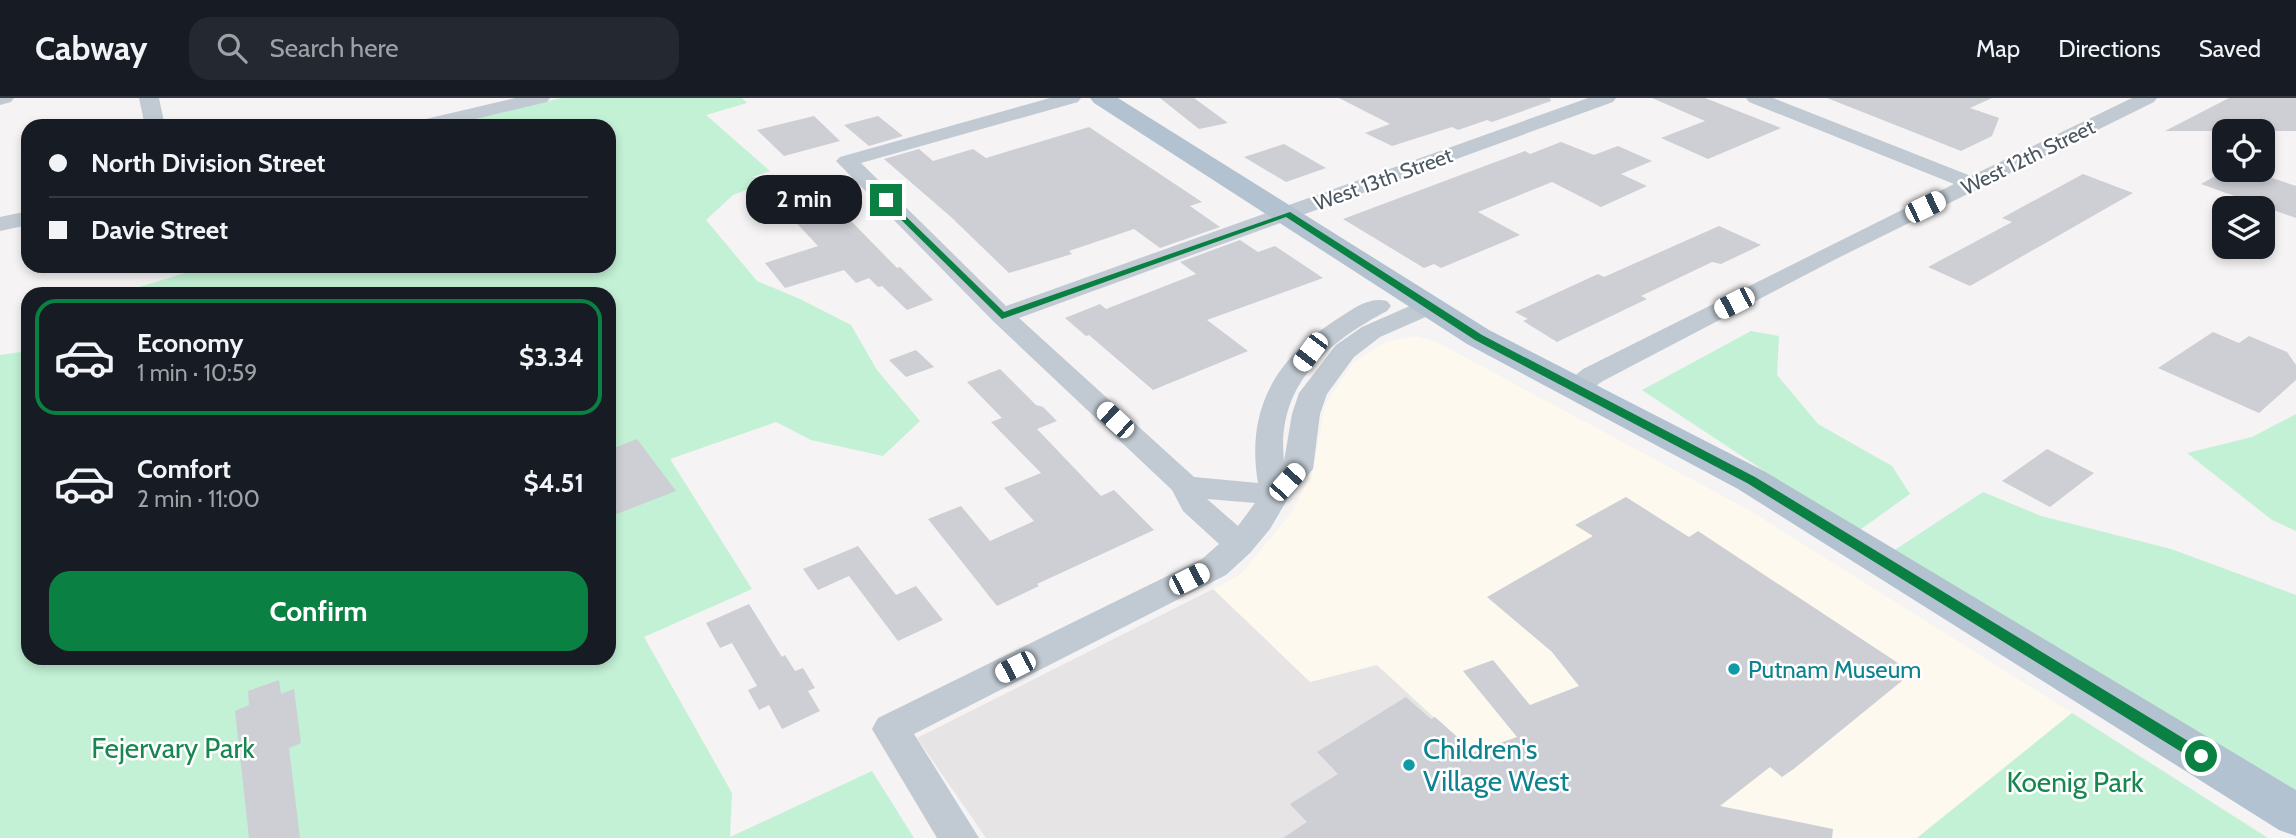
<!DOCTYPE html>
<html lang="en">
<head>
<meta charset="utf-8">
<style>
  :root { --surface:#171b24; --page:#242831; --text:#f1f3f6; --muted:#9ea1a6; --line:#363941; --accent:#0b8043 }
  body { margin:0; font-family:Cabin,sans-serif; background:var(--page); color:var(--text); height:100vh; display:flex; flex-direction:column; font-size:26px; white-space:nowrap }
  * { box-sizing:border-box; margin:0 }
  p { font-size:23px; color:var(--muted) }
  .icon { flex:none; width:38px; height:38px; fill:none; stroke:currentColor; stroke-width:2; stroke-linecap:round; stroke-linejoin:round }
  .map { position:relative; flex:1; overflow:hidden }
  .details { position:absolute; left:21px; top:189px; width:595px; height:378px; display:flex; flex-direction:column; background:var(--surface); border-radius:21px; box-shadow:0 4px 10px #0003 }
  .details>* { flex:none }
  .guide { position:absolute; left:21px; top:21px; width:595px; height:154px; border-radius:21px; box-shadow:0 4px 10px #0003; display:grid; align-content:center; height:154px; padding:0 28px; background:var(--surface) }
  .tools { position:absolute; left:2212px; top:21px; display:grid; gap:14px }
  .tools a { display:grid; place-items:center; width:63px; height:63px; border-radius:14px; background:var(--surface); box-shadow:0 4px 10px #0003; font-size:35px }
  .end { position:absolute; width:32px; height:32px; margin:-16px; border:9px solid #0b8043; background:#fff; box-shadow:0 0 0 4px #fff }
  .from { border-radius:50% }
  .bubble { position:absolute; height:49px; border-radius:21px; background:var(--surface); box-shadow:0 4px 10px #0003; font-size:23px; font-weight:800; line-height:49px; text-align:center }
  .car { position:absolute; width:21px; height:42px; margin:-21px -10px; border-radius:9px; box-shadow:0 0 5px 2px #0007; background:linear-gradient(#fff 24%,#345 0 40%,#fff 0 76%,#345 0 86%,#fff 0) }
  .guide b { display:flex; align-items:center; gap:24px; height:66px; font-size:26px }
  .guide b+b { border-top:2px solid var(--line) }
  .guide i { width:18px; height:18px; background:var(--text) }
  ul { padding:12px 0 0; list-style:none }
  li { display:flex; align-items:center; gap:21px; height:116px; margin:0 14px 10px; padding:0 14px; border:4px solid transparent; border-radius:21px }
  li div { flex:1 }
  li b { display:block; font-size:26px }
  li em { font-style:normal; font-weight:800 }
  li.active { border-color:var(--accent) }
  li>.icon { width:63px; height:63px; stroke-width:1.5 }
  .primary-button { display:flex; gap:14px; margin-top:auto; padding:14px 28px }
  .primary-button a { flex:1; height:80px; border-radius:21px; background:var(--accent); color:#fff; font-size:28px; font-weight:800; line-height:80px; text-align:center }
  header { display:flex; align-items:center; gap:42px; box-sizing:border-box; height:98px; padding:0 35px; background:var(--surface); border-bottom:2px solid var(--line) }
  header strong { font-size:33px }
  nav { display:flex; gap:38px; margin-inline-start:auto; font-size:24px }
  .search { width:490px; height:63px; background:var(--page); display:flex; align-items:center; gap:18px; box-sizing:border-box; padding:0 24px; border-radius:21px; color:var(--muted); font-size:26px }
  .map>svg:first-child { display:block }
  .commercial { fill:#fdf9ef }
  .education { fill:#e6e4e5 }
  .green { fill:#c3f1d5 }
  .building { fill:#cdcfd5 }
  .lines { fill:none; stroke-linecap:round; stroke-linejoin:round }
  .minor { fill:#c1cad2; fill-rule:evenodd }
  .major { fill:#b3c2d1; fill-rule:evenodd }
  .route { fill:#0b8043 }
  .culture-dot { fill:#0f9aa8; stroke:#fff; stroke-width:2.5 }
  .labels { text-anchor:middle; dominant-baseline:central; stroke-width:5; stroke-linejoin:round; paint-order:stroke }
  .far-street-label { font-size:21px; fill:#4a5661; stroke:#fff }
  .culture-label { font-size:24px; fill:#0d838f; stroke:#fff; text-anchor:start }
  .near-park-label { font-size:28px; fill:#17864f; stroke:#fff }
  .near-culture-label { font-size:28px; fill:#0d838f; stroke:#fff; text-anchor:start }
</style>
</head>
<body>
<header>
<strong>Cabway</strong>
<div class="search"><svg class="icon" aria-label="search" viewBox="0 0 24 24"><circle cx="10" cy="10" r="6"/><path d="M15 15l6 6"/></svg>Search here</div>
<nav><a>Map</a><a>Directions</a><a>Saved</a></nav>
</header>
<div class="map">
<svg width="2296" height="740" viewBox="0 0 2296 740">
  <rect width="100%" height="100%" fill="#f5f3f3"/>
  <!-- commercial -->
  <path class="commercial" d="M 1415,238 L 1435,243 L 1749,412 L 2072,615 L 1917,740 L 1565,740 L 1310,584 L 1213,491 L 1240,477 L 1292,414 L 1314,369 L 1325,306 L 1353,265 L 1385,244 Z"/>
  <!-- education -->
  <path class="education" d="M 1213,491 L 1310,584 L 1377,567 L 1565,740 L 986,740 L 917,640 Z"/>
  <!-- green -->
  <path class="green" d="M 561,0 L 742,0 L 747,5 L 706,17 L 770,73 L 752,79 L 780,79 L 733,97 L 706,122 L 757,183 L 800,201 L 851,227 L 877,272 L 920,323 L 883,358 L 811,342 L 776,324 L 670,361 L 752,491 L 644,539 L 732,695 L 730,739 L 872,673 L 914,740 L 0,740 L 0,257 L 28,253 L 28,560 L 609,560 L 609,196 L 116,196 L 208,168 L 609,168 L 609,28 L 444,28 Z
    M 1751,233 L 1779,238 L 1777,277 L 1818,326 L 1892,368 L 1910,396 L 1857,434 L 1642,292 Z
    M 2296,316 L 2296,433 L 2272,422 L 2187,355 L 2252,339 Z
    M 1983,394 L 2041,418 L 2171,451 L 2296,497 L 2296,692 L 1893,453 Z
    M 2072,615 L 2268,740 L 1917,740 Z"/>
  <!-- building -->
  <path class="building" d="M 1160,0 L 1194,0 L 1228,25 L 1199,31 Z
    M 1339,0 L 1550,0 L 1551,3 L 1492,24 L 1487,22 L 1458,32 L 1452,29 L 1392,48 L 1365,35 L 1390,26 Z
    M 1652,0 L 1705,0 L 1781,30 L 1708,61 L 1661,40 L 1705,23 Z
    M 1827,0 L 1992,0 L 1970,10 L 1999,20 L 1992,38 L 1961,53 Z
    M 2229,0 L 2296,0 L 2296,33 L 2165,33 Z
    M 814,18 L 840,43 L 784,58 L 757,32 Z
    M 878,18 L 903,38 L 869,48 L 844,27 Z
    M 1089,29 L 1202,104 L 1190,108 L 1220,129 L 1160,150 L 1134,131 L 1069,153 L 1072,156 L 1009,175 L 951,119 L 884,61 L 919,51 L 933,63 L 973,51 L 986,60 Z
    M 1561,44 L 1594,57 L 1618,48 L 1652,63 L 1621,76 L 1647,88 L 1601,109 L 1552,84 L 1478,114 L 1520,137 L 1441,170 L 1434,166 L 1424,170 L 1343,121 L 1525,53 L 1530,56 Z
    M 1284,46 L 1326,70 L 1286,84 L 1244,59 Z
    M 2226,72 L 2235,72 L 2258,80 L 2263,77 L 2296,88 L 2296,120 L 2201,86 Z
    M 2083,76 L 2133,95 L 1970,188 L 1928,169 L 2012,124 L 2002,120 Z
    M 807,85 L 852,124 L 897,170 L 900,169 L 933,202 L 907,212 L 882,188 L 878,189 L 869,180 L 856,185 L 844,172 L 785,190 L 765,165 L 818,148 L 791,119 L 796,118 L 773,94 Z
    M 1719,128 L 1761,147 L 1721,166 L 1712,164 L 1641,198 L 1647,201 L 1557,244 L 1523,223 L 1528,221 L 1515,214 L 1598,176 L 1604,179 Z
    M 1240,142 L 1258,154 L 1275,148 L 1323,180 L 1207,222 L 1248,253 L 1153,292 L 1089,237 L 1086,238 L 1065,220 L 1100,206 L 1106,211 L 1196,176 L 1180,164 Z
    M 2213,234 L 2239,245 L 2249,238 L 2287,254 L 2296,267 L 2296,282 L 2259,315 L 2158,270 Z
    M 916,252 L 934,269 L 906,279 L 889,262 Z
    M 1000,271 L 1036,307 L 1043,309 L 1057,323 L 1037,331 L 1101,398 L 1114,392 L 1154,432 L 1037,486 L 1039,488 L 997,508 L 928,421 L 961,408 L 990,443 L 1034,423 L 1004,390 L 1041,375 L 991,324 L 1002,320 L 967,284 Z
    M 637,341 L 676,393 L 609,419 L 609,352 Z
    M 2047,351 L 2094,375 L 2050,409 L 2002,383 Z
    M 1626,399 L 1689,439 L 1698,433 L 1904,569 L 1895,576 L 1903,582 L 1795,670 L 1782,679 L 1770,669 L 1720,708 L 1833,731 L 1832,740 L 1283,740 L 1307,724 L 1290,706 L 1338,676 L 1317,654 L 1406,599 L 1431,621 L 1435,619 L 1474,654 L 1517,639 L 1463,573 L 1493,562 L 1530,607 L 1579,588 L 1552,554 L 1487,499 L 1593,438 L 1575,427 Z
    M 858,448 L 896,497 L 916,488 L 943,522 L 898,543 L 849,478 L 818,492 L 803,471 Z
    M 749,506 L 782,559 L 785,557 L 795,573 L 803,570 L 815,590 L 808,593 L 820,613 L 782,631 L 769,607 L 759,612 L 748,592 L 757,588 L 732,545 L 720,550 L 706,525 Z
    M 279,582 L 281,596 L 294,591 L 301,645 L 289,650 L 300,740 L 249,740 L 235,613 L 249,607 L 248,593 Z"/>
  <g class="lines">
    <!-- minor -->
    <path class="minor" d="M 0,0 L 14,0 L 11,4 L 0,7 Z
      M 139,0 L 159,0 L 165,28 L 145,28 Z
      M 515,0 L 550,0 L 547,4 L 446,28 L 410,28 L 413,24 Z
      M 1050,0 L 1081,0 L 1078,4 L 861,65 L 1006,208 L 1588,0 L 1616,0 L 1613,4 L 1019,220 L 1194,379 L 1258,385 C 1245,309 1278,257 1342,218 C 1356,209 1370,199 1387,203 L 1391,208 L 1387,213 C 1326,245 1276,288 1284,363 L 1292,316 L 1299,295 L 1336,247 L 1362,229 L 1419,204 L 1428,201 L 1437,204 L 1441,209 L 1437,214 L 1380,239 L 1354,259 L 1327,296 L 1320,316 L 1313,371 L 1287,402 L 1270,431 L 1250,455 L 1226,477 L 914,636 L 979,740 L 937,740 L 872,631 L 878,620 L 1202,461 L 1219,446 L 1183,413 L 1172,392 L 993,223 L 836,63 L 840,59 ZM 1207,401 L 1255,405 L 1238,428 Z
      M 1746,0 L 1773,0 L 1971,78 L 2132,0 L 2157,0 L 2154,4 L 1836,161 L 1603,283 C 1589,292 1581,300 1564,296 L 1560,290 L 1583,271 L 1954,86 L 1749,4 Z
      M 28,113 L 28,127 L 0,133 L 0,119 Z"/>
    <!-- major -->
    <path class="major" d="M 1090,0 L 1118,0 L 1489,232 L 1764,373 L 2296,692 L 2296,738 L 2279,732 L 1738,391 L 1467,246 L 1094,5 Z"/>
  </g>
  <!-- route -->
  <path class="route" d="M 886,99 L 1004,214 L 1290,114 L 1482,237 L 1755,379 L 2206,654 L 2209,658 L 2206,663 L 2196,663 L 1747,385 L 1475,242 L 1286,119 L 1002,221 L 883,104 Z"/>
  <!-- markers -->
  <g class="culture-dot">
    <circle cx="1734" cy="571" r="7"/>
    <circle cx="1409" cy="667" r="7"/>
  </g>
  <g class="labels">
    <!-- far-street labels -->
    <g class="far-street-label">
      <text transform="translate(2028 59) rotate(-26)">West 12th Street</text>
      <text transform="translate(1383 81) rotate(-20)">West 13th Street</text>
    </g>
    <!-- culture labels -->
    <g class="culture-label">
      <text x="1748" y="571">Putnam Museum</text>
    </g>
    <!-- near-park labels -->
    <g class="near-park-label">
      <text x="173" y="650">Fejervary Park</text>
      <text x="2075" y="684">Koenig Park</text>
    </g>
    <!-- near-culture labels -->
    <g class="near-culture-label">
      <text x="1423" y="651">Children's<tspan x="1423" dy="32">Village West</tspan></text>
    </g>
  </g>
</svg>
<div class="tools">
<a><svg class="icon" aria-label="locate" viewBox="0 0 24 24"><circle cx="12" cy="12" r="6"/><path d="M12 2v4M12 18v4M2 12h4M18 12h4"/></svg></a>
<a><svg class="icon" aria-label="layers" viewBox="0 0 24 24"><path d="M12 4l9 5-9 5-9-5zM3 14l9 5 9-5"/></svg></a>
</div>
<i class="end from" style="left:2201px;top:658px"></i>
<i class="end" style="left:886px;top:102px"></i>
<div class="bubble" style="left:746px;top:77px;width:116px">2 min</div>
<i class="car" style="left:1925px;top:109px;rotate:64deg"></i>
<i class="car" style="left:1734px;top:205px;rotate:243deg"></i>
<i class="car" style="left:1310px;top:254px;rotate:217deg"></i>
<i class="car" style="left:1115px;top:322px;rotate:313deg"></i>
<i class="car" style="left:1287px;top:384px;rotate:42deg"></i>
<i class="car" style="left:1189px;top:481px;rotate:63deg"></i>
<i class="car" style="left:1015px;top:569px;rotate:243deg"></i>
<div class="guide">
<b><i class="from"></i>North Division Street</b>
<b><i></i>Davie Street</b>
</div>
<section class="details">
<ul>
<li class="active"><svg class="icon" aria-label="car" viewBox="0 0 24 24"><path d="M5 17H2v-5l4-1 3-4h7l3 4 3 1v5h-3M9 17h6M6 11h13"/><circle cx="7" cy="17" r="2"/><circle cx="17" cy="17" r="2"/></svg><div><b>Economy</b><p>1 min · 10:59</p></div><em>$3.34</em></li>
<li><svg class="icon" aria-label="car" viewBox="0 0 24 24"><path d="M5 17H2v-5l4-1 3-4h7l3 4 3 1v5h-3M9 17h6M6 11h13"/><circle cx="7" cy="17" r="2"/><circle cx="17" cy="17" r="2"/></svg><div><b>Comfort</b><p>2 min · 11:00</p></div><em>$4.51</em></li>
</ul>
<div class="primary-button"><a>Confirm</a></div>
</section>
</div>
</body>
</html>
